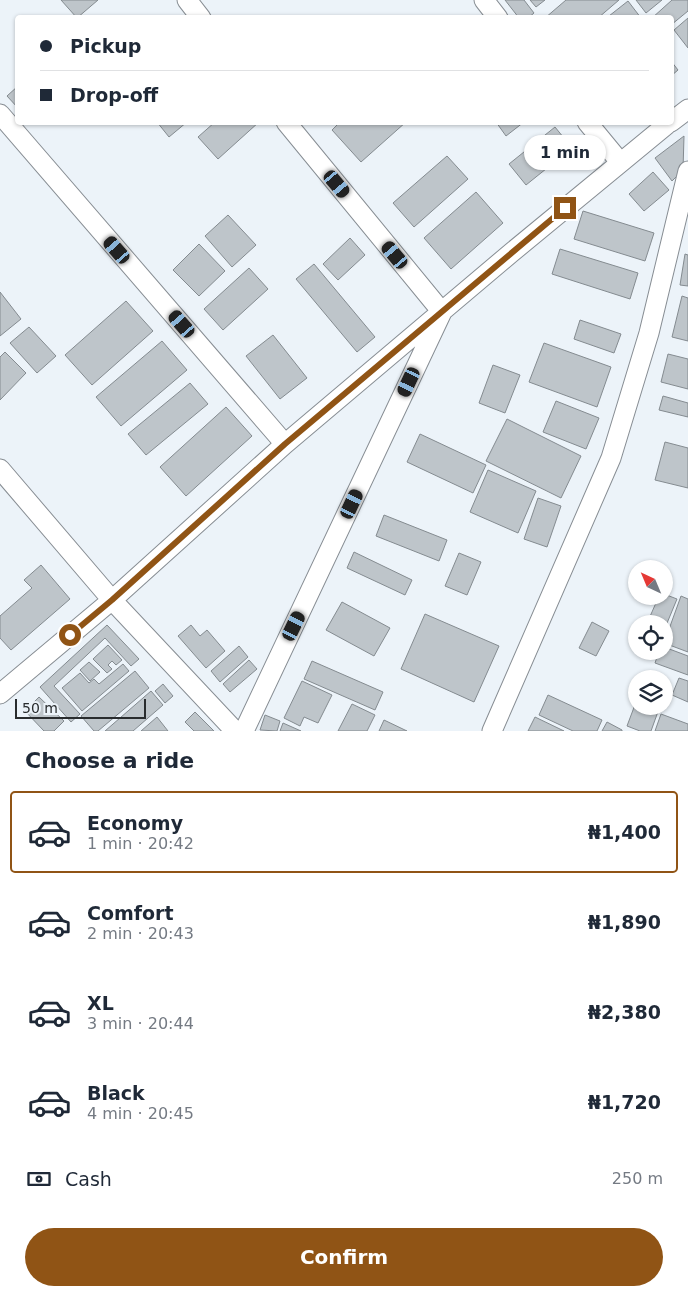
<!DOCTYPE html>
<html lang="en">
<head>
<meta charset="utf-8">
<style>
  :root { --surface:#fff; --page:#f6f6f7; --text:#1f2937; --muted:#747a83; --line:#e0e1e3; --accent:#905415 }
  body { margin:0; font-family:"DejaVu Sans",sans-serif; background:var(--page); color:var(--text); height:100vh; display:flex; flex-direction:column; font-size:19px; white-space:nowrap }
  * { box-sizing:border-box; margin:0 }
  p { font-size:16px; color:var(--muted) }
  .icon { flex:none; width:28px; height:28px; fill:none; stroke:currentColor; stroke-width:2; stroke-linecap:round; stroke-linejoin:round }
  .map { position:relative; height:731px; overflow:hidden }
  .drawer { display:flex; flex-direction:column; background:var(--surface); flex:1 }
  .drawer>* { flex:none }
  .hud { position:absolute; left:15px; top:15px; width:659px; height:110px; border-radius:5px; box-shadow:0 1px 4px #0004; display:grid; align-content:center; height:110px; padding:0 25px; background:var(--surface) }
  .needle { width:32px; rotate:316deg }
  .controls { position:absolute; left:628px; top:560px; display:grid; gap:10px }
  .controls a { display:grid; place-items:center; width:45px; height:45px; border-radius:50%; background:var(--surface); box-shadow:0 1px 4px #0004; font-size:25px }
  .scale { position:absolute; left:15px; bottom:12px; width:131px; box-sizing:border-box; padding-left:5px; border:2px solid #292c2e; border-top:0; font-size:14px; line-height:18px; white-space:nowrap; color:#292c2e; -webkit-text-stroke:4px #ecf3f9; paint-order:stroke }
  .end { position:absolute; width:22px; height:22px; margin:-11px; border:6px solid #905415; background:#fff; box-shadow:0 0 0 2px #fff }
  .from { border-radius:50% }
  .bubble { position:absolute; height:35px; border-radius:18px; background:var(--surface); box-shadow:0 1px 4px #0004; font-size:16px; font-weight:600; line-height:35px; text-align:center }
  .car { position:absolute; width:15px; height:30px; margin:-15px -8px; border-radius:6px; box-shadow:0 0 4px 1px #0007; background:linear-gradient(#222 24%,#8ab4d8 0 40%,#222 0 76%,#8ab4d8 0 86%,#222 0) }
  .hud b { display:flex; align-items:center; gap:18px; height:48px; font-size:19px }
  .hud b+b { border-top:1px solid var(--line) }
  .hud i { width:12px; height:12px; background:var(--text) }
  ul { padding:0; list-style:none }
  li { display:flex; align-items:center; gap:15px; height:82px; margin:0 10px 8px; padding:0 15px; border:2px solid transparent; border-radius:5px }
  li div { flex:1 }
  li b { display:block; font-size:19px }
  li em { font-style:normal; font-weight:600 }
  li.current { border-color:var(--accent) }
  li>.icon { width:45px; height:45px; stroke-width:1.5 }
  h2 { padding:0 25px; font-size:22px; line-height:60px }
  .pay { display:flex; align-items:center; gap:12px; height:55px; padding:0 25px; font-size:19px }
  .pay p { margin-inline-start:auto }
  .cta { display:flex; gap:10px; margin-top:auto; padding:10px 25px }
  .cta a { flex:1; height:58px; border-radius:30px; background:var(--accent); color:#fff; font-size:20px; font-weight:600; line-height:58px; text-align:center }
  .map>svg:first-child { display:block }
  .building { fill:#bec5ca; stroke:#848b90 }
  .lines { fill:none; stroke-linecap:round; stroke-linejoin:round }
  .minor-casing { stroke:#878d93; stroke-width:21 }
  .minor { stroke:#fff; stroke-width:19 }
  .route { stroke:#905415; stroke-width:6 }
</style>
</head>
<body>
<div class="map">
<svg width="688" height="731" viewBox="0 0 688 731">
  <rect width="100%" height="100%" fill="#ecf3f9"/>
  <!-- building -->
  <path class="building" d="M 61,0 L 98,0 L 77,18 Z
    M 505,0 L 524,0 L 534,13 L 528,18 L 519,18 Z
    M 530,0 L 545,0 L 536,7 Z
    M 566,0 L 619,0 L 598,18 L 545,18 Z
    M 636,0 L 662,0 L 646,13 Z
    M 672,0 L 688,0 L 688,11 L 671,25 L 671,18 L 652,18 Z
    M 628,1 L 641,18 L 610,18 L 609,16 Z
    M 688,18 L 688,48 L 674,30 Z
    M 671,61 L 678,70 L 671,76 Z
    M 18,86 L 18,108 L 7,96 Z
    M 157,122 L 187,122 L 169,137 Z
    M 215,122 L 259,122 L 218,159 L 198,137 Z
    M 340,122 L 406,122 L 361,162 L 332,130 Z
    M 496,122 L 524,122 L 506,136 Z
    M 555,127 L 572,148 L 526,185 L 509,164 Z
    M 684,136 L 683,170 L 672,181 L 655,158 Z
    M 447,156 L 468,179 L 414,227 L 393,203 Z
    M 653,172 L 669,190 L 644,211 L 629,194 Z
    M 476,192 L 503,223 L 451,269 L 424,238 Z
    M 583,211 L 654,233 L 645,261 L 574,239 Z
    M 228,215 L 256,245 L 232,267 L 205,236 Z
    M 350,238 L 365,255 L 338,280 L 323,264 Z
    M 199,244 L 225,271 L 199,296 L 173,270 Z
    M 560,249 L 638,273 L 630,299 L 552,274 Z
    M 685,254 L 688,255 L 688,286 L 680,285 Z
    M 314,264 L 375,337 L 357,352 L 296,279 Z
    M 249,268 L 268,289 L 223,330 L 204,309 Z
    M 0,292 L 21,319 L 0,336 Z
    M 682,296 L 688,298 L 688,341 L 672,337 Z
    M 126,301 L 153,331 L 92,385 L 65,355 Z
    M 580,320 L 621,334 L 614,353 L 574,339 Z
    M 29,327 L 56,356 L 37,373 L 10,343 Z
    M 273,335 L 307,378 L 280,399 L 246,356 Z
    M 162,341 L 187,370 L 121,426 L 96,397 Z
    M 544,343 L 611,367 L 597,407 L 529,382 Z
    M 5,352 L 26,373 L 0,400 L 0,357 Z
    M 668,354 L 688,359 L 688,389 L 661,382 Z
    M 493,365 L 520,375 L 505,413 L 479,403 Z
    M 190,383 L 208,404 L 146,455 L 128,434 Z
    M 663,396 L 688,403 L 688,417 L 659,410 Z
    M 556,401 L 599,418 L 586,449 L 543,432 Z
    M 226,407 L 252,436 L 186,496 L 160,467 Z
    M 507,419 L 581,456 L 561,498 L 486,461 Z
    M 420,434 L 486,465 L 473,493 L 407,462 Z
    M 665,442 L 688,448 L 688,488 L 655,480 Z
    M 488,470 L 536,491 L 518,533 L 470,512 Z
    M 538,498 L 561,506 L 547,547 L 524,539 Z
    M 384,515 L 447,540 L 439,561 L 376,536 Z
    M 354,552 L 412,580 L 405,595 L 347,568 Z
    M 459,553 L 481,562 L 467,595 L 445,586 Z
    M 41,565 L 70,599 L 11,650 L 0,638 L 0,616 L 32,588 L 24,580 Z
    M 664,594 L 677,599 L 665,628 L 664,624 L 655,624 L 648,621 L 659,596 L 664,596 Z
    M 681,596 L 688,599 L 688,652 L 664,643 Z
    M 342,602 L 390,628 L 374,656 L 326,630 Z
    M 425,614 L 499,646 L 474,702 L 401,669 Z
    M 592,622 L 609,631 L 596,656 L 579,648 Z
    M 107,625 L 139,659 L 131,666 L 105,638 L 54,686 L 80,714 L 71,722 L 40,687 Z
    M 191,625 L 200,636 L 207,630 L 225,651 L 206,668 L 178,636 Z
    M 108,645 L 122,660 L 116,665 L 112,661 L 108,665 L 112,669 L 107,673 L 93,659 Z
    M 239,646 L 248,657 L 220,682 L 211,671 Z
    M 664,647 L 688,656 L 688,675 L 655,663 L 659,651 L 664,651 Z
    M 249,660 L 257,669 L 230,692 L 223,684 Z
    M 312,661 L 383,692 L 375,710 L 304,679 Z
    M 89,662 L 100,672 L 90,681 L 80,670 Z
    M 123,664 L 129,671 L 82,711 L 62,688 L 80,673 L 89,683 L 94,679 L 99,684 Z
    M 135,671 L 149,688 L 98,731 L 94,731 L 81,716 Z
    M 679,678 L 688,681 L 688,702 L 672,695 Z
    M 302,681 L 332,695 L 318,723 L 304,717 L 300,726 L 284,718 Z
    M 163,684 L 173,696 L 165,703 L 155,691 Z
    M 151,691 L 163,705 L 133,731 L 105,731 Z
    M 548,695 L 602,720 L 597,731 L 573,731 L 539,715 Z
    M 39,697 L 64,721 L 54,731 L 44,731 L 25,711 Z
    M 636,702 L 636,706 L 660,706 L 651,731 L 640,731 L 627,726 Z
    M 352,704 L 375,715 L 367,731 L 338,731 Z
    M 195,712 L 214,731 L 194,731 L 185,722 Z
    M 661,714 L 688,724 L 688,731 L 655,731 Z
    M 265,715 L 280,721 L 277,731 L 260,730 Z
    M 157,717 L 168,731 L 141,731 Z
    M 535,717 L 564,731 L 528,731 Z
    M 384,720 L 407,731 L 379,731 Z
    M 607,722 L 622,730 L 622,731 L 602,731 Z
    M 283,723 L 301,731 L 280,731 Z"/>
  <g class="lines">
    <!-- minor casing -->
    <g class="minor-casing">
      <path id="minor" d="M 187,0 L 201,18
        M 484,0 L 498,18
        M 0,114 L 285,444
        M 587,122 L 620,162
        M 671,122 L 688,109
        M 0,469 L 112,600 L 235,731
        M 0,694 L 112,600 L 285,444 L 511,253 L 670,122
        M 244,731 L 442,312 L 286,122
        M 492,731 L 611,458 L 649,333 L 688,171"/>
    </g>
    <!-- minor -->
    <use href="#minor" class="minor"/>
  </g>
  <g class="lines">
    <!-- route -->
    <path class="route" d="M 70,635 L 112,600 L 285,444 L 565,208"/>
  </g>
</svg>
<div class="controls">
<a><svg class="needle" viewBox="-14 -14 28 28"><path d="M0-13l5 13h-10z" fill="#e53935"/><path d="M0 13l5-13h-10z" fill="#747a83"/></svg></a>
<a><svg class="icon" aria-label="locate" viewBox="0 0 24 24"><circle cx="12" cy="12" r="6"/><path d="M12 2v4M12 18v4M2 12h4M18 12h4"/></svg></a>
<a><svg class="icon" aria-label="layers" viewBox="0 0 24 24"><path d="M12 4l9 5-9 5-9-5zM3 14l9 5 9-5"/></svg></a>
</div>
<div class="scale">50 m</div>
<i class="end from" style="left:70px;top:635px"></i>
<i class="end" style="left:565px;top:208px"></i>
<div class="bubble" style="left:524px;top:135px;width:82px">1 min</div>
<i class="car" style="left:337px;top:184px;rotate:140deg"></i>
<i class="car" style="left:117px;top:250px;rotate:319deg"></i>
<i class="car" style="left:395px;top:255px;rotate:320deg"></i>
<i class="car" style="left:182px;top:324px;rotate:319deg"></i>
<i class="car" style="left:409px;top:382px;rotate:205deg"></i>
<i class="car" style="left:352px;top:504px;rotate:25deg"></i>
<i class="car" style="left:294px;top:626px;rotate:26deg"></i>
<div class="hud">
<b><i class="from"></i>Pickup</b>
<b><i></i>Drop-off</b>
</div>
</div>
<section class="drawer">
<h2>Choose a ride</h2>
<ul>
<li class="current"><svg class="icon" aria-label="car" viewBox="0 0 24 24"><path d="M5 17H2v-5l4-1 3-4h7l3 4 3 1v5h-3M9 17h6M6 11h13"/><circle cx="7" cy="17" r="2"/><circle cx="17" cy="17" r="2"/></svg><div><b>Economy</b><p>1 min · 20:42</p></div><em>₦1,400</em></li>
<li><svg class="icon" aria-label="car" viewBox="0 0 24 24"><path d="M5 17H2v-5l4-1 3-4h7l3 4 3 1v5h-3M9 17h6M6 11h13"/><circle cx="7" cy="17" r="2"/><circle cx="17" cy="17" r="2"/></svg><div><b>Comfort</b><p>2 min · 20:43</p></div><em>₦1,890</em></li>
<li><svg class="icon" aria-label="car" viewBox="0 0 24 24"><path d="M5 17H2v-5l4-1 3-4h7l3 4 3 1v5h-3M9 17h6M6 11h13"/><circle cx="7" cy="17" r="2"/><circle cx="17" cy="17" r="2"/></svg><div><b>XL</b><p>3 min · 20:44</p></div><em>₦2,380</em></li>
<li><svg class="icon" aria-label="car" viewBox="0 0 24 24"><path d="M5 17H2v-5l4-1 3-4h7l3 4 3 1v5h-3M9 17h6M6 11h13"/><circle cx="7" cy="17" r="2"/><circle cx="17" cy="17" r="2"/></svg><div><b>Black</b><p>4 min · 20:45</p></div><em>₦1,720</em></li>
</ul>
<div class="pay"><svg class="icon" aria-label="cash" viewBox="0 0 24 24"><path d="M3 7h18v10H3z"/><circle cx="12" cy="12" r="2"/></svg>Cash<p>250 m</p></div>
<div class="cta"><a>Confirm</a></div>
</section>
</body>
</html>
